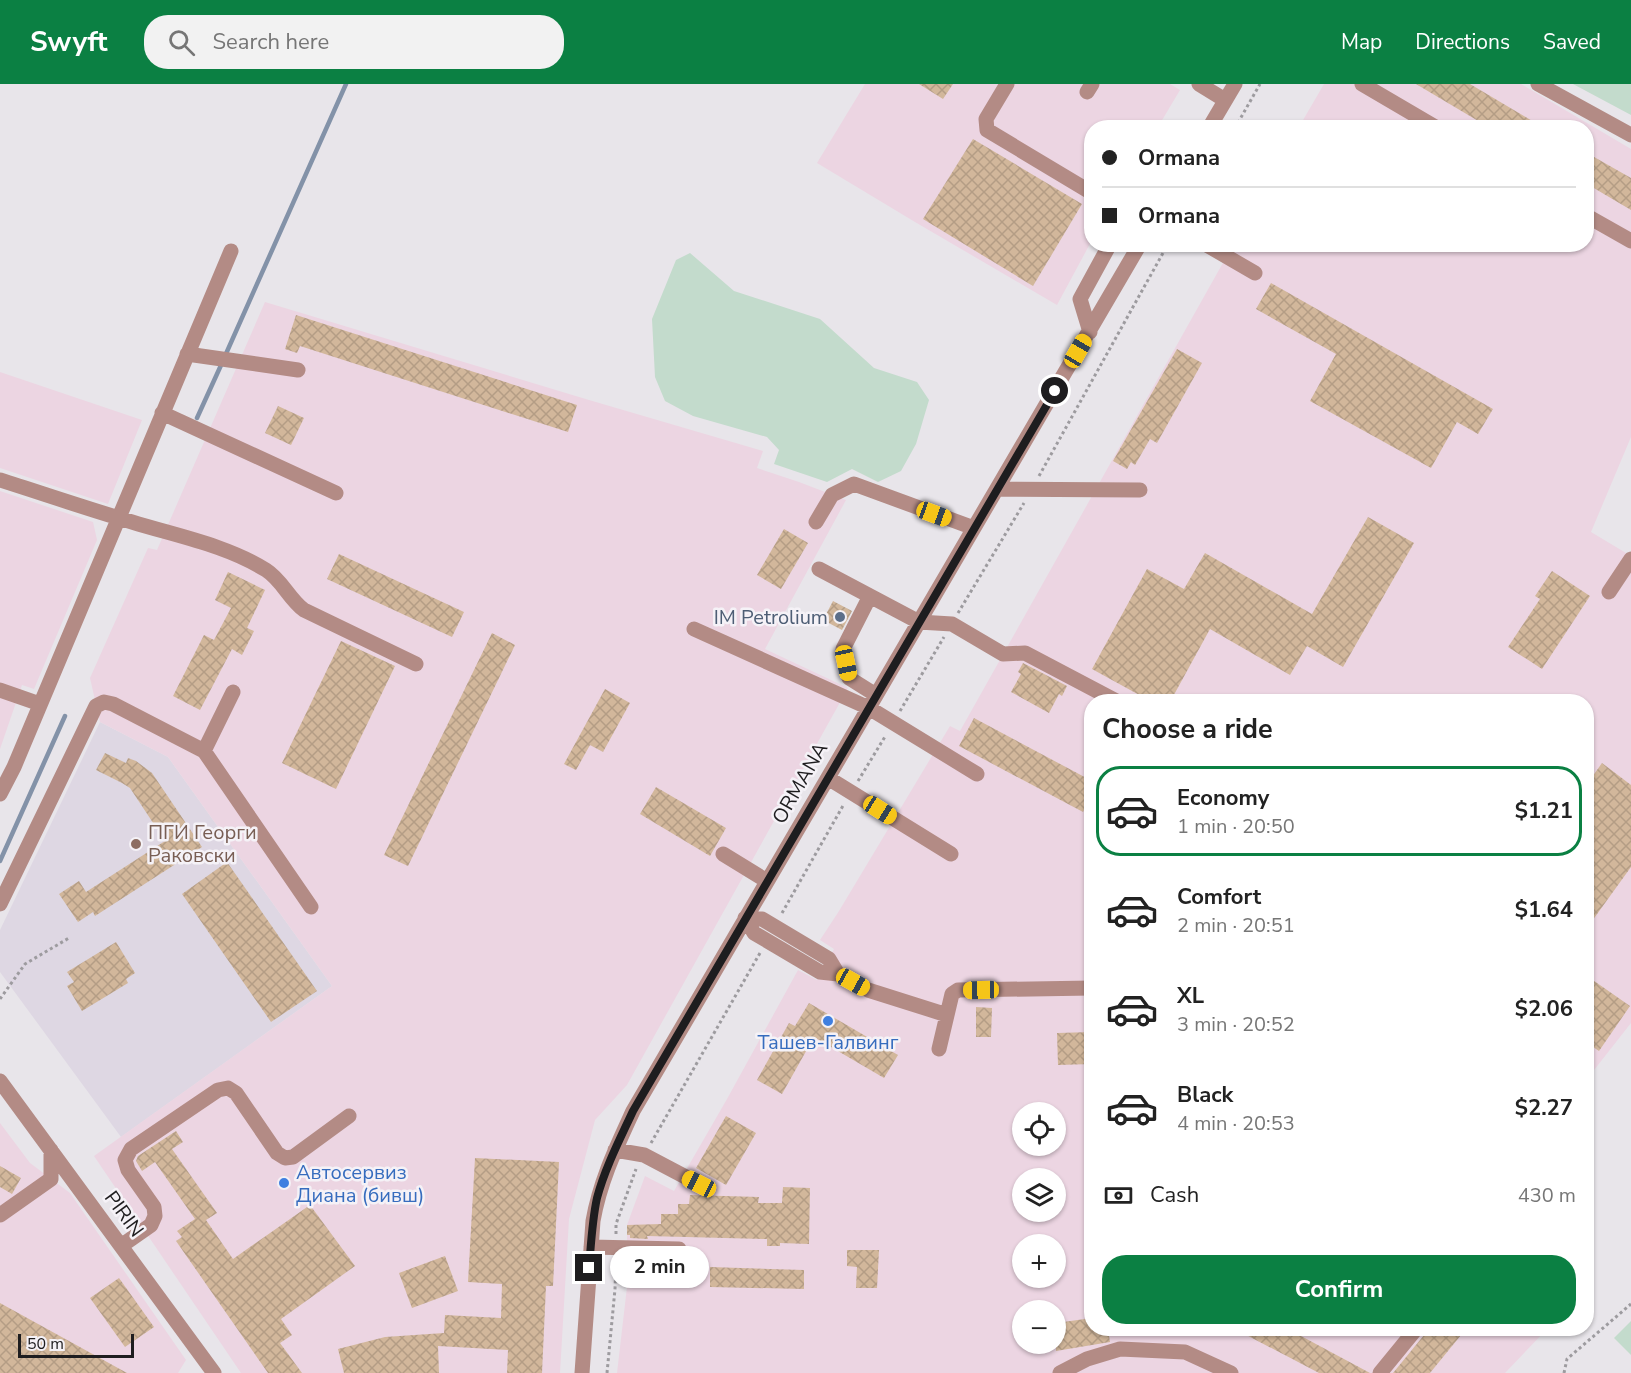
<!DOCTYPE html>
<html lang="en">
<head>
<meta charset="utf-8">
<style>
  :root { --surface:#fff; --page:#f2f2f2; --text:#222; --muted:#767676; --line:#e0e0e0; --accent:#0b8043 }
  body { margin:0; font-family:"Nunito Sans",sans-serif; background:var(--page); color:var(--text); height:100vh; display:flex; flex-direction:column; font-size:22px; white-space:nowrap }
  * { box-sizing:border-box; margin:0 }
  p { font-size:20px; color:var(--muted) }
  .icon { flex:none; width:33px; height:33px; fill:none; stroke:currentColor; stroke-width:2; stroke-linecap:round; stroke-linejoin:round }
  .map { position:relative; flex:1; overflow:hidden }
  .drawer { position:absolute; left:1084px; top:610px; width:510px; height:642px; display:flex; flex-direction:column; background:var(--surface); border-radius:24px; box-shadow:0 2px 4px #0004 }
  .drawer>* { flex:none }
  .top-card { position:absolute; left:1084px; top:36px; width:510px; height:132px; border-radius:24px; box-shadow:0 2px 4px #0004; display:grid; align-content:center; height:132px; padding:0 18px; background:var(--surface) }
  .fabs { position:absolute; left:1012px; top:1018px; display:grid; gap:12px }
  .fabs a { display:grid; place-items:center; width:54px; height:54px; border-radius:50%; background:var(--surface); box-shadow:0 2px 4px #0004; font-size:30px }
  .scale { position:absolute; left:18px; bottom:15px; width:116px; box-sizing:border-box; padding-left:6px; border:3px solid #1e1d1f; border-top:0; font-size:16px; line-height:21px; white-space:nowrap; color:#1e1d1f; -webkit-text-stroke:4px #f5f2f7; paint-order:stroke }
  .end { position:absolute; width:27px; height:27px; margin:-14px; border:8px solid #1e1d1f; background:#fff; box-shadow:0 0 0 3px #fff }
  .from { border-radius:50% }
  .bubble { position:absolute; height:42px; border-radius:21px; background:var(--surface); box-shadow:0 2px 4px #0004; font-size:20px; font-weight:700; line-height:42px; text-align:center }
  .car { position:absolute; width:18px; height:36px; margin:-18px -9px; border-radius:8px; box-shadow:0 0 4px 2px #0007; background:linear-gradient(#f5c518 24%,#345 0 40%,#f5c518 0 76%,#345 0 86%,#f5c518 0) }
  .top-card b { display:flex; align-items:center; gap:21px; height:57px; font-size:22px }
  .top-card b+b { border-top:2px solid var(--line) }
  .top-card i { width:15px; height:15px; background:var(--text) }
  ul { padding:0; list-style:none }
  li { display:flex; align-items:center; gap:18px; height:90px; margin:0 12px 9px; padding:0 6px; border:3px solid transparent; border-radius:24px }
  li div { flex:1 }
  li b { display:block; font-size:22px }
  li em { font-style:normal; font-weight:700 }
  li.current { border-color:var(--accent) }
  li>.icon { width:54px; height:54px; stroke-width:1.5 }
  h2 { padding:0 18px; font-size:27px; line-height:72px }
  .pay { display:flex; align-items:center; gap:15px; height:66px; padding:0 18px; font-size:22px }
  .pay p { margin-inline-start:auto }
  .primary-button { display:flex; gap:12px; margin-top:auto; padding:12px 18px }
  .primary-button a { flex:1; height:69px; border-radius:24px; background:var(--accent); color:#fff; font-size:24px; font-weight:700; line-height:69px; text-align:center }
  header { display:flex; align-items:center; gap:36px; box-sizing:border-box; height:84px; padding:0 30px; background:var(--accent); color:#fff }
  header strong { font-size:28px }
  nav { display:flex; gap:33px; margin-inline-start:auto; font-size:21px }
  .search { width:420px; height:54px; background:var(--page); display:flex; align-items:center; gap:15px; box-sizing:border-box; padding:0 21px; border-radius:24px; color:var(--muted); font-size:22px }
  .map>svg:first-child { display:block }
  .built { fill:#ded7e3 }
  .industrial { fill:#ecd5e2; fill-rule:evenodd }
  .grass { fill:#c3dbcc }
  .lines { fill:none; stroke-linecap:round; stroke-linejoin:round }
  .stream { stroke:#8392a8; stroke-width:4.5 }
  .building { fill:url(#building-cross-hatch) }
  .path { stroke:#9d9b9f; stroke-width:3; stroke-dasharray:3 3; stroke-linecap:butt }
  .minor { stroke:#b38b85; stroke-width:15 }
  .route { stroke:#1e1d1f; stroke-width:8 }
  .service-dot { fill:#5c6f8a; stroke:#f5f2f7; stroke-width:2 }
  .education-dot { fill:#8d6e63; stroke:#f5f2f7; stroke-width:2 }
  .shop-dot { fill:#3f7fe0; stroke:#f5f2f7; stroke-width:2 }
  .labels { text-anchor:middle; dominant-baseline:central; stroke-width:5; stroke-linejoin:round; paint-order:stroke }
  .service-label { font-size:20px; fill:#4e5e75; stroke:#f5f2f7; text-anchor:end }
  .street-label { font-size:20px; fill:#1e1d1f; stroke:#f5f2f7 }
  .education-label { font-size:20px; fill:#785e54; stroke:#f5f2f7; text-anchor:start }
  .shop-label { font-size:20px; fill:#366cbe; stroke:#f5f2f7 }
</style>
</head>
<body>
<header>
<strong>Swyft</strong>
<div class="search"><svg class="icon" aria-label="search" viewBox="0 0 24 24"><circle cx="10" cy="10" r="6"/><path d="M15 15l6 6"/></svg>Search here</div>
<nav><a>Map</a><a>Directions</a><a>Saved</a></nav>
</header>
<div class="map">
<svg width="1631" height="1289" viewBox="0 0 1631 1289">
  <defs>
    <pattern id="building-cross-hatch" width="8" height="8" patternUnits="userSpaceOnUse" patternTransform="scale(1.5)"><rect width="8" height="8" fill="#d2b79b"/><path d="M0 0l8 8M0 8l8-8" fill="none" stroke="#b49d85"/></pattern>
  </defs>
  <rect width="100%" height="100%" fill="#e8e5ea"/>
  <!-- built -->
  <path class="built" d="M 100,638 L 168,673 L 332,902 L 121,1053 L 0,888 L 0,846 Z"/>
  <!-- industrial -->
  <path class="industrial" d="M 865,0 L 1170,0 L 1180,6 L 1158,43 L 1092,44 L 1092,156 L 1057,221 L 915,138 L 817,79 Z
    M 1324,0 L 1521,0 L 1631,65 L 1631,353 L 1591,448 L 1631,472 L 1631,939 L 1587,995 L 1587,618 L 1092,618 L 1092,1245 L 1547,1245 L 1505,1289 L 617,1289 L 627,1203 L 627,1141 L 645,1092 L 674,1107 L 727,1015 L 798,886 L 817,896 L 834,865 L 820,856 L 839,827 L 950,642 L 960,647 L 1233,161 L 1587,160 L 1587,44 L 1299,43 ZM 1023,1029 L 1056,1029 L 1056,1062 L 1023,1062 ZM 1023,1095 L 1056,1095 L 1056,1128 L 1023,1128 ZM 1023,1161 L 1056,1161 L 1056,1194 L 1023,1194 ZM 1023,1227 L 1056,1227 L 1056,1260 L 1023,1260 Z
    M 265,218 L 589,316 L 763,367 L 757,384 L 799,398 L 846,416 L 765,565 L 848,604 L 627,1001 L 595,1036 L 569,1135 L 560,1289 L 241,1289 L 94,1072 L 332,902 L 168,673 L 100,638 L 90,594 L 148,464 L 157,466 Z
    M 0,288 L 142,336 L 108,420 L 0,384 Z
    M 0,407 L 93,438 L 97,456 L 34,605 L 22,601 L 0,665 Z
    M 0,1039 L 30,1079 L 70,1109 L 186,1276 L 178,1289 L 0,1289 Z"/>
  <!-- grass -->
  <path class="grass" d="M 1573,0 L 1631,0 L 1631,31 Z
    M 690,169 L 734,207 L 820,235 L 874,284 L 917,298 L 929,316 L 916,360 L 901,387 L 878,398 L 852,385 L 827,398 L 774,380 L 779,366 L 767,353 L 693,332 L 665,317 L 655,293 L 652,235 L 676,176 Z
    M 1631,1237 L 1631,1271 L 1614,1254 Z"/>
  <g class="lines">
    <!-- stream -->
    <path class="stream" d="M 225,272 L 346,0
      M 197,334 L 222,279
      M 0,777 L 65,632"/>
  </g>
  <!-- building -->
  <path class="building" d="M 919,0 L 953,0 L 943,15 Z
    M 1416,0 L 1470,0 L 1544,44 L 1490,44 Z
    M 973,55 L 1082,120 L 1033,202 L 923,135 Z
    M 1587,69 L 1631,94 L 1631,126 L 1587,100 Z
    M 1271,199 L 1493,325 L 1478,350 L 1457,338 L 1431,384 L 1310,317 L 1336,270 L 1256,225 Z
    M 296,231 L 577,321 L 568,348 L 300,262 L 297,269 L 285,265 Z
    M 1177,265 L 1202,279 L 1157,359 L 1150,355 L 1135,381 L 1131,378 L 1127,385 L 1113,377 Z
    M 278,322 L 304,334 L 291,361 L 265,349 Z
    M 1368,433 L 1414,459 L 1343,583 L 1307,562 L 1290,591 L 1210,545 L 1170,618 L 1152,618 L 1092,585 L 1147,485 L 1184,505 L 1205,469 L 1312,530 Z
    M 784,445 L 808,459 L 781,505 L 757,491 Z
    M 339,470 L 464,528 L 452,553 L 327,495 Z
    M 1552,487 L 1590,512 L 1542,585 L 1508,563 L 1540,515 L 1535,512 Z
    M 228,488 L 265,506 L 247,544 L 254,547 L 242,571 L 232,565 L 200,626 L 173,612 L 204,551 L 214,556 L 231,524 L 215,516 Z
    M 833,517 L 852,527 L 842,546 L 823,536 Z
    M 492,549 L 515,561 L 408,782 L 384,771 Z
    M 341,557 L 395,582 L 336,705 L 282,679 Z
    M 1023,579 L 1067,602 L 1062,612 L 1059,610 L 1049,629 L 1011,608 L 1021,590 L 1018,588 Z
    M 605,605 L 630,619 L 603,668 L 590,661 L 576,686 L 564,680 Z
    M 974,634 L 1092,697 L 1092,711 L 1083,728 L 959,662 Z
    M 105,669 L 126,679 L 128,674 L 136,677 L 152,689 L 202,763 L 95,832 L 93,828 L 78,838 L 59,810 L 79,797 L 86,808 L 165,757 L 130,704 L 122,699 L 96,686 Z
    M 1602,679 L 1631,701 L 1631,783 L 1587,844 L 1587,700 Z
    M 656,703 L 726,744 L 710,772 L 640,730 Z
    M 227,778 L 317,907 L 271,938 L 182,810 Z
    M 116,858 L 135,889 L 126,895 L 128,899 L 82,927 L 67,902 L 74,898 L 67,888 Z
    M 1587,892 L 1630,922 L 1599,967 L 1587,959 Z
    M 809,919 L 898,971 L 884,994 L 814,953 L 782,1010 L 757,996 L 789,939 L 795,942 Z
    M 976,923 L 992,924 L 991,953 L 976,953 Z
    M 1092,948 L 1092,980 L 1058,981 L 1057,949 Z
    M 726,1032 L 756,1049 L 726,1101 L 696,1084 Z
    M 176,1047 L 183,1058 L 172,1065 L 217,1129 L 206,1136 L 233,1175 L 310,1121 L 355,1182 L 281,1235 L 292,1251 L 280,1259 L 302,1289 L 268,1289 L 176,1157 L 182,1153 L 177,1147 L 195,1135 L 155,1078 L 142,1087 L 136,1077 L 138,1072 Z
    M 475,1074 L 559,1078 L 553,1202 L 546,1202 L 542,1289 L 507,1289 L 508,1266 L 438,1262 L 439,1289 L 344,1289 L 338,1265 L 385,1253 L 444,1249 L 445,1231 L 501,1234 L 502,1200 L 468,1198 Z
    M 0,1082 L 21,1094 L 12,1110 L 0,1103 Z
    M 783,1103 L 810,1104 L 809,1160 L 780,1159 L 780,1162 L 767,1162 L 767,1155 L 647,1152 L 648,1155 L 630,1154 L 630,1151 L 627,1151 L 627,1141 L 661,1140 L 661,1130 L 678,1130 L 678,1120 L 689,1120 L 690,1111 L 759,1113 L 758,1119 L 782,1119 Z
    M 847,1166 L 879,1166 L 877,1204 L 856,1204 L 857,1183 L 847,1182 Z
    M 445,1172 L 458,1207 L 412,1224 L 399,1189 Z
    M 710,1183 L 804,1186 L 804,1205 L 710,1203 Z
    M 119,1194 L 154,1243 L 125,1263 L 90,1214 Z
    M 0,1219 L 127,1289 L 0,1289 Z
    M 1092,1234 L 1092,1245 L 1108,1245 L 1110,1258 L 1056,1267 L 1056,1239 Z
    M 1235,1245 L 1288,1245 L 1370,1289 L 1319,1289 Z
    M 1429,1245 L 1466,1245 L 1430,1289 L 1393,1289 Z"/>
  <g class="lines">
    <!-- path -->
    <path class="path" d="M 1235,44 L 1260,0
      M 1039,392 L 1168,160
      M 958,529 L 1024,419
      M 900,627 L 944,553
      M 858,697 L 886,651
      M 782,829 L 844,720
      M 0,915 L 25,880 L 69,854
      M 651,1059 L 760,869
      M 616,1150 L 616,1140 L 636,1085
      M 607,1289 L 615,1205 L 616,1178
      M 1564,1289 L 1567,1275 L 1631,1220"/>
    <!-- minor -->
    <path class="minor" d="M 1007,0 L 986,35 L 987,46 L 1092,109
      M 1199,0 L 1225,16
      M 1362,0 L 1437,44
      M 1538,0 L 1631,51
      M 1087,8 L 1092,0
      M 1209,44 L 1235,0
      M 1587,132 L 1631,157
      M 1205,160 L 1255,189
      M 1090,248 L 1080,215 L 1110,160
      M 187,270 L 298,286
      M 162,329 L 336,409
      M 0,396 C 44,410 88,425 132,438 C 177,452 226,461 266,486 C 282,496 289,515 304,526 L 416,580
      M 997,405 L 1140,406
      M 816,438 L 832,411 L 854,400 L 974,444
      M 819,485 L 919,538 L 952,540 L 1003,570 L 1025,569 L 1118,618
      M 1609,508 L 1631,475
      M 870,512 L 843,565 L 849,594 L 876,611
      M 694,545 L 869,624 L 977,690
      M 0,606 L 40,620
      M 204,667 L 233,608
      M 828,694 L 951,770
      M 0,710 L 14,683 L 231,167
      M 723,770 L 767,797
      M 0,820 L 96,622 L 104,618 L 113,620 L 204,667 L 311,823
      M 745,834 L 754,849 L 820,888 L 838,890 L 868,906 L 947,931
      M 745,834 L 762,835 L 829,875 L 838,890
      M 939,965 L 952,910 L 958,906 L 1092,904
      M 0,997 L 214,1289
      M 615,1066 L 644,1071 L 699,1100
      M 0,1131 L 51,1095 L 51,1066
      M 121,1162 L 151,1141 L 155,1132 L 154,1123 L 128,1086 L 125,1076 L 131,1065 L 218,1006 L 228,1004 L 236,1009 L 277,1069 L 285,1074 L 293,1073 L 349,1032
      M 591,1163 L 679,1165
      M 582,1289 L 593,1137 C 600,1097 616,1064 633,1027 L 1140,160
      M 1060,1289 L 1087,1275 L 1120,1265 L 1185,1268 L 1231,1289
      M 1380,1289 L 1416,1245"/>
  </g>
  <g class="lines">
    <!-- route -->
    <path class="route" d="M 589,1184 C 591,1161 592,1137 597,1114 C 605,1084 620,1055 633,1027 L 1055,307"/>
  </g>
  <!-- markers -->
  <circle class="service-dot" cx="840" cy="533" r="6"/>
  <circle class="education-dot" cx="136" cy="760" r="6"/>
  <g class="shop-dot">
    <circle cx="828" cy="937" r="6"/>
    <circle cx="284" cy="1099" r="6"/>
  </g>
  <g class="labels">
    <!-- service labels -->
    <g class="service-label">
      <text x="828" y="533">IM Petrolium</text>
    </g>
    <!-- street labels -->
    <g class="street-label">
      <text transform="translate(800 699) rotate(-60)">ORMANA</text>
      <text transform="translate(124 1130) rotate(54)">PIRIN</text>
    </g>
    <!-- education labels -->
    <g class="education-label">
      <text x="148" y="748">ПГИ Георги<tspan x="148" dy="23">Раковски</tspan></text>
    </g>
    <!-- shop labels -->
    <g class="shop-label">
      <text x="828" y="958">Ташев-Галвинг</text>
      <text x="296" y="1088" text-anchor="start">Автосервиз<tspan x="296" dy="23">Диана (бивш)</tspan></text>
    </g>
  </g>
</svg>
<div class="fabs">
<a><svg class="icon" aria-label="locate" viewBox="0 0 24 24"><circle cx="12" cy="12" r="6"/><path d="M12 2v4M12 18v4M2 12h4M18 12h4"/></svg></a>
<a><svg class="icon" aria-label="layers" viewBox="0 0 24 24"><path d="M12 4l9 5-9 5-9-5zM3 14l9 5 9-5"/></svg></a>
<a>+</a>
<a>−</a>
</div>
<div class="scale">50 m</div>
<i class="end from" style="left:1055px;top:307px"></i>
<i class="end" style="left:589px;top:1184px"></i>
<div class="bubble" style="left:610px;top:1162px;width:99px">2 min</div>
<i class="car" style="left:1078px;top:267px;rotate:30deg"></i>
<i class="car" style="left:934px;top:430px;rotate:110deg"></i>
<i class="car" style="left:846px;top:579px;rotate:168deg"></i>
<i class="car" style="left:880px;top:726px;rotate:122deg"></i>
<i class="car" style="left:853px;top:898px;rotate:119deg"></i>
<i class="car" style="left:981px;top:906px;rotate:269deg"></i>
<i class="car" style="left:699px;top:1100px;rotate:297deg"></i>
<div class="top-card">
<b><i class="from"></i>Ormana</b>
<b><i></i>Ormana</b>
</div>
<section class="drawer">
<h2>Choose a ride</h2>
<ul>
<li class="current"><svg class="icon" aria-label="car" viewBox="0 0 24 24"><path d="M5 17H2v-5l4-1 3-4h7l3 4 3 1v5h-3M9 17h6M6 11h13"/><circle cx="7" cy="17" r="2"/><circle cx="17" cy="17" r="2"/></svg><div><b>Economy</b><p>1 min · 20:50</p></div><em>$1.21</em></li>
<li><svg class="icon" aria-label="car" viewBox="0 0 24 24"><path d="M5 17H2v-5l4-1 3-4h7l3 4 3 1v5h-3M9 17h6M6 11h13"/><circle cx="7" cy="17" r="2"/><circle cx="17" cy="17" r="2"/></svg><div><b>Comfort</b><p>2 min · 20:51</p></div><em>$1.64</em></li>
<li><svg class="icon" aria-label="car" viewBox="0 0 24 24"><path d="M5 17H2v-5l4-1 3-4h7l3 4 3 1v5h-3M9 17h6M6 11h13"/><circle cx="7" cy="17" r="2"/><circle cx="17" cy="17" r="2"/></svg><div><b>XL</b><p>3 min · 20:52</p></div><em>$2.06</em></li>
<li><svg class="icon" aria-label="car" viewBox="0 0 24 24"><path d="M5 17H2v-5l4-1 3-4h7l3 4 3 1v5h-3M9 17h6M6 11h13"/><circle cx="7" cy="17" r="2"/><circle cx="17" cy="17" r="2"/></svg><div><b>Black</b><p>4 min · 20:53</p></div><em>$2.27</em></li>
</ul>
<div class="pay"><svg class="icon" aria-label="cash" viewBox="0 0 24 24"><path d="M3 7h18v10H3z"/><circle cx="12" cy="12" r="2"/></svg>Cash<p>430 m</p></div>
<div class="primary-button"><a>Confirm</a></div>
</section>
</div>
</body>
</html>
